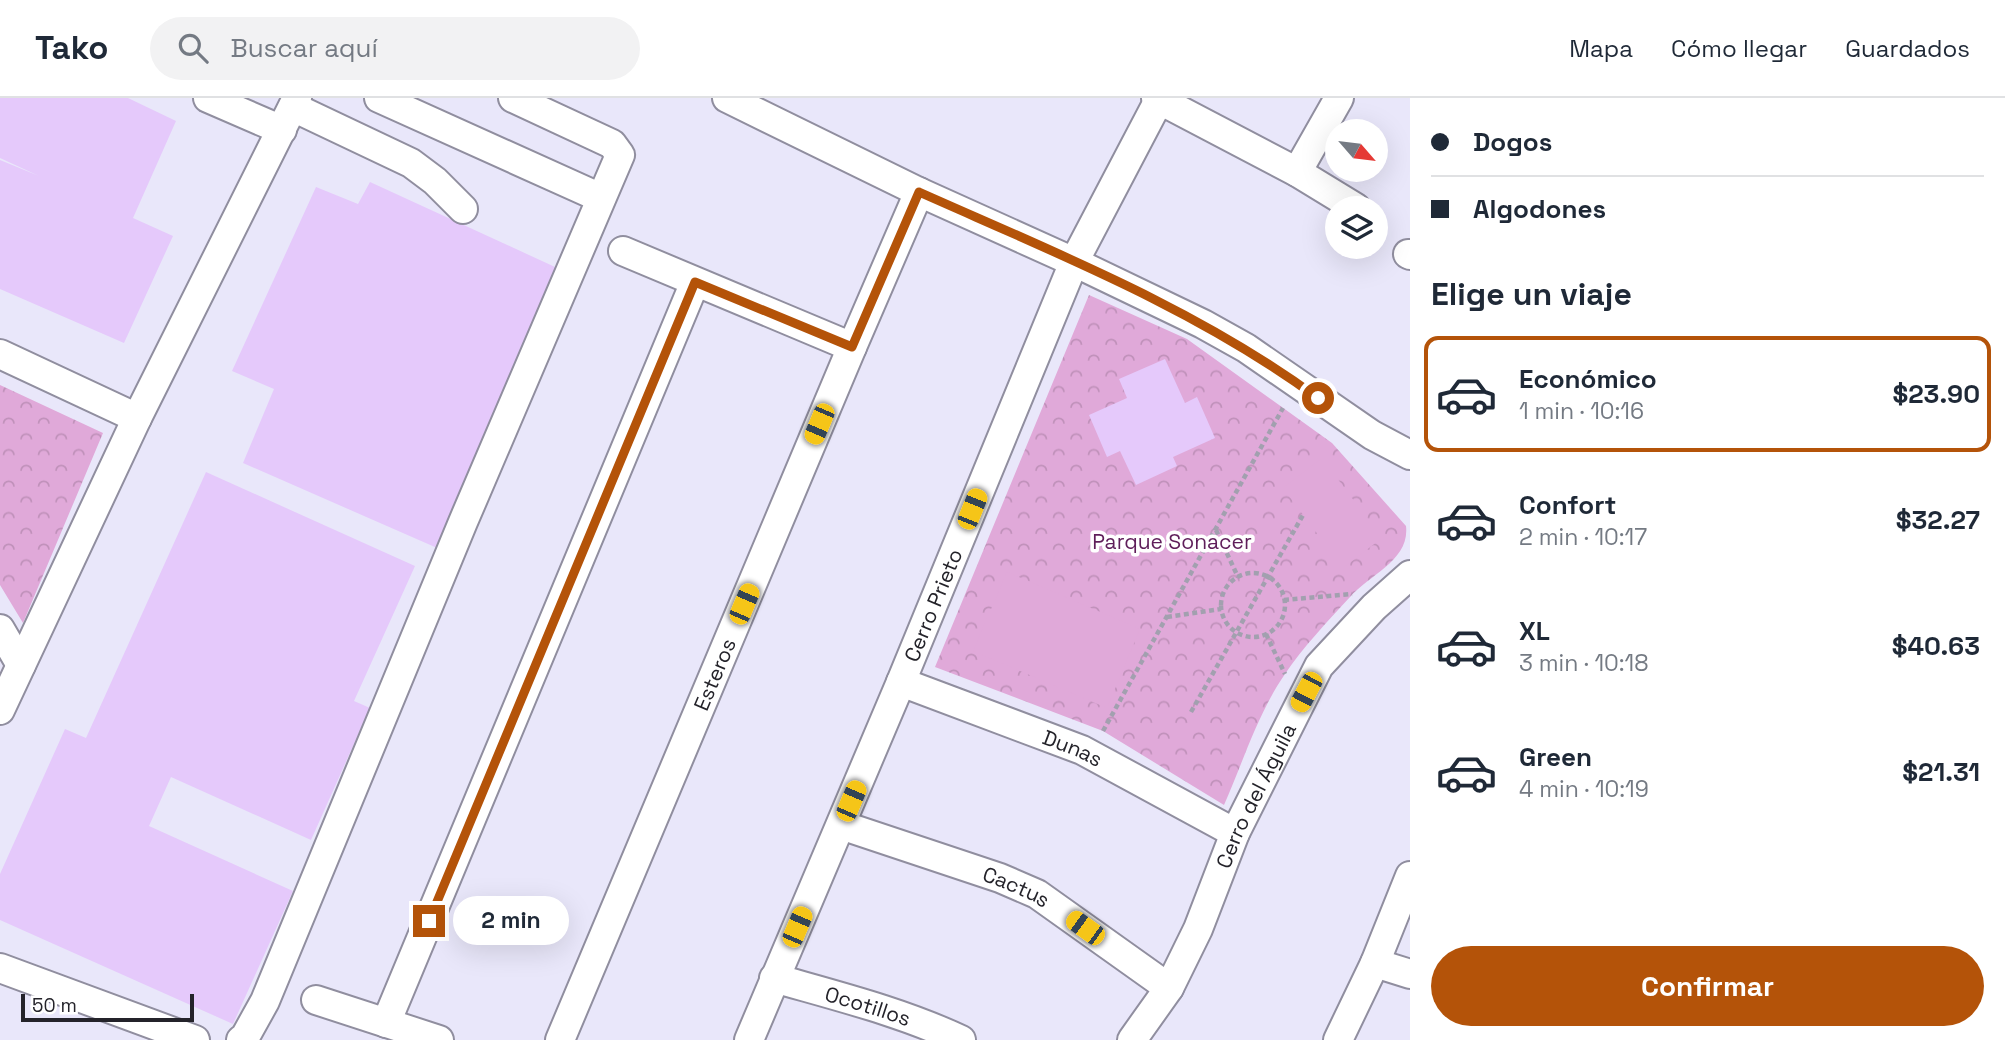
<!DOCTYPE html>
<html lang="es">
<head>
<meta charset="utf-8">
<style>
  :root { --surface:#fff; --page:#f2f2f3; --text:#1f2937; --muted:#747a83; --line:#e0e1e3; --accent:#b45309 }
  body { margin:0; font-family:"Space Grotesk",sans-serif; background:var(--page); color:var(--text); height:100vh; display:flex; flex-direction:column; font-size:26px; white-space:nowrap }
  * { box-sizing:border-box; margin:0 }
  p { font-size:23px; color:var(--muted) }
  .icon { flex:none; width:38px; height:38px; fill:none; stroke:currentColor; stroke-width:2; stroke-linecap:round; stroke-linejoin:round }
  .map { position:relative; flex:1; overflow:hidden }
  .drawer { display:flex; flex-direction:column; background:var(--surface); width:595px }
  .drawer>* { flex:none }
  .top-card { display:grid; align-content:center; height:154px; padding:0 21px; background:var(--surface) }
  .needle { width:46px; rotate:118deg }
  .fabs { position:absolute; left:1325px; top:21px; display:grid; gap:14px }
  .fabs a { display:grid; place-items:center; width:63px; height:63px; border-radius:50%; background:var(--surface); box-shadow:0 7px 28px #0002; font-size:35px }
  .scale { position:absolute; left:21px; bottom:18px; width:173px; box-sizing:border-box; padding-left:7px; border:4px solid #24232a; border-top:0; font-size:19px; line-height:24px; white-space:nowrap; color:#24232a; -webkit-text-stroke:5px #fff; paint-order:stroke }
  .end { position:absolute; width:32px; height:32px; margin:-16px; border:9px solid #b45309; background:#fff; box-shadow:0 0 0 4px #fff }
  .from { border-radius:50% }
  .bubble { position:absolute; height:49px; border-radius:24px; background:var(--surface); box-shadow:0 7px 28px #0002; font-size:23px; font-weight:700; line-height:49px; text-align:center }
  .car { position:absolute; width:21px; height:42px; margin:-21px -10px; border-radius:9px; box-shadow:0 0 5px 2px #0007; background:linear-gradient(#f5c518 24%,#345 0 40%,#f5c518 0 76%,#345 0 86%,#f5c518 0) }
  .top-card b { display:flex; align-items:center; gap:24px; height:66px; font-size:26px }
  .top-card b+b { border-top:2px solid var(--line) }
  .top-card i { width:18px; height:18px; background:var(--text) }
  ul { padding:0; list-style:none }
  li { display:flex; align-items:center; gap:21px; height:116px; margin:0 14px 10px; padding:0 7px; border:4px solid transparent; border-radius:14px }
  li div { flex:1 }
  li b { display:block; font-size:26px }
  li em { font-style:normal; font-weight:700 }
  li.active { border-color:var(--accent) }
  li>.icon { width:63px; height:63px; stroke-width:1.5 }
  h2 { padding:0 21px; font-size:32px; line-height:84px }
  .button { display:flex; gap:14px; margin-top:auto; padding:14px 21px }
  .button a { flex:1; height:80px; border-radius:42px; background:var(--accent); color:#fff; font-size:28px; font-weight:700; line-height:80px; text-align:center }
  header { display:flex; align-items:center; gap:42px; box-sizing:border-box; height:98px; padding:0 35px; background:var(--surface); border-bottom:2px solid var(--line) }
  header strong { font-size:33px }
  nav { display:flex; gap:38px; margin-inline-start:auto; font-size:24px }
  .search { width:490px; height:63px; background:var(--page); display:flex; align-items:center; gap:18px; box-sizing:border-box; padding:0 24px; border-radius:38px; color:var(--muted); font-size:26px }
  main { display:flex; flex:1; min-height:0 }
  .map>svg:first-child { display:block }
  .park { fill:url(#park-crowns) }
  .garden { fill:#e0a9d9 }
  .building { fill:#e5c9fb }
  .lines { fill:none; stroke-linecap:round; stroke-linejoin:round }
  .minor-casing { stroke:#908e9f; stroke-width:32 }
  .path { stroke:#a2a0af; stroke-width:4.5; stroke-dasharray:5 3.5; stroke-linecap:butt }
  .minor { stroke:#fff; stroke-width:28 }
  .route { stroke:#b45309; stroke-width:9 }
  .labels { text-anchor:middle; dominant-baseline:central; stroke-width:7; stroke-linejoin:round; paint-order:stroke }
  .park-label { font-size:21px; fill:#5f1e5a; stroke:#fff }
  .street-label { font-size:21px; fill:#24232a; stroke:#fff }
</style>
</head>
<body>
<header>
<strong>Tako</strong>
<div class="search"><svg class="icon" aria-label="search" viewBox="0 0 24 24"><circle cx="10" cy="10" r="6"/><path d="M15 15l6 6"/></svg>Buscar aquí</div>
<nav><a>Mapa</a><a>Cómo llegar</a><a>Guardados</a></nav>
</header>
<main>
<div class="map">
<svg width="1410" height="942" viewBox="0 0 1410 942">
  <defs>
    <pattern id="park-crowns" width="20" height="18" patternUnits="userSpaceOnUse" patternTransform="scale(1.75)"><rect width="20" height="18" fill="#e0a9d9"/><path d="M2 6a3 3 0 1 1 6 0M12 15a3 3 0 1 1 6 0" fill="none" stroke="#c091ba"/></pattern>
  </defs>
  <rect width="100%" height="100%" fill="#e9e7fa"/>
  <!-- park -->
  <path class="park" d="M 1089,197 L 1187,241 L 1332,345 L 1406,428 C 1410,462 1370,476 1350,499 C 1329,522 1302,550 1285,576 C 1258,615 1243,664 1224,707 L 1103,633 L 935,569 Z
    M 0,287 L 103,335 L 23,525 L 0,487 Z"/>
  <!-- garden -->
  <path class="garden" d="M 1322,360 L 1382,440 L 1343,470 L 1283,390 Z
    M 1007,474 L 1140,531 L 1107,610 L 973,553 Z"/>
  <!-- building -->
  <path class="building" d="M 0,0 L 128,0 L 176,23 L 133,120 L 173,138 L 124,245 L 0,191 L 0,62 L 39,78 L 0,60 Z
    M 370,84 L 566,174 L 444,453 L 243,365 L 274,291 L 232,273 L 316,89 L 358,106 Z
    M 1165,261 L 1185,305 L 1197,299 L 1215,340 L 1173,359 L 1177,368 L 1136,387 L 1120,353 L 1107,359 L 1089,317 L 1127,300 L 1119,281 Z
    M 206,374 L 415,468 L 354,603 L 370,610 L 311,742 L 171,679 L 149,728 L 293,793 L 233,926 L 0,822 L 0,776 L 65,631 L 86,640 Z"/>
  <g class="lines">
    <!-- minor casing -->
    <g class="minor-casing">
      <g id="minor">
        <path d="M 208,0 L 282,32"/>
        <path d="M 379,0 L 601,100"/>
        <path d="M 727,0 L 919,94 L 1074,164 L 1203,226 L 1246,250 L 1372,337 L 1410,357"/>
        <path d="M 1156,0 L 1297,74 L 1356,110"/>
        <path d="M 293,9 L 411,65 L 435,83 L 463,111"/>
        <path d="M 1297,74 L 1339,0"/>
        <path d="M 623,153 L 852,249"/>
        <path d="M 1408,156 L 1410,157"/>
        <path d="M 0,256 L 137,320"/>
        <path d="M 0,531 L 21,567"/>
        <path id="s1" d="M 901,584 L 1082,652 L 1235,735"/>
        <path d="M 0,612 L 137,320 L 297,0"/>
        <path id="s2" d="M 841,727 L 1000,780 L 1037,796 L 1169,890"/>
        <path d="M 1375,865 L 1410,876"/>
        <path d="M 0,870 L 195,942"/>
        <path id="s3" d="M 774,880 C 837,898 902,914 961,942"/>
        <path d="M 316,902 L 439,942"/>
        <path d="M 386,925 L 695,184"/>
        <path d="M 241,942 L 245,939 L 265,903 L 463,424 L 620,57 L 612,46 L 513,0"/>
        <path id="s4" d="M 560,942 L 852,249 L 919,94"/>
        <path id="s5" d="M 749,942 L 901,584 L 1074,164 L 1160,0"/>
        <path id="s6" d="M 1132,942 L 1169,890 L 1198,831 L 1235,735 L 1319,568 L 1374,509 L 1410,477"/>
        <path d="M 1338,942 L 1375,865 L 1410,778"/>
      </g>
    </g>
    <!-- path -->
    <path class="path" d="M 1216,432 L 1238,479
      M1221 507a32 32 0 1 1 64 0a32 32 0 1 1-64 0Z
      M 1284,502 L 1352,496
      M 1167,519 L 1221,511
      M 1266,536 L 1285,576
      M 1191,614 L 1303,417
      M 1103,633 L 1283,310"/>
    <!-- minor -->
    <use href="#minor" class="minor"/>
  </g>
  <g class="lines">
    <!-- route -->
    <path class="route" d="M 429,823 L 695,184 L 852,249 L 919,94 C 1056,155 1197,211 1318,300"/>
  </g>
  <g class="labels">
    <!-- park labels -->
    <g class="park-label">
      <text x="1172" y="443">Parque Sonacer</text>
    </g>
    <!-- street labels -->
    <g class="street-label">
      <text stroke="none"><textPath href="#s5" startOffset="472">Cerro Prieto</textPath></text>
      <text stroke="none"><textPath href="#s4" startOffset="397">Esteros</textPath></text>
      <text stroke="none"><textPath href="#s1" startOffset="184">Dunas</textPath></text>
      <text stroke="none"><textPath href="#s6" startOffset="275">Cerro del Águila</textPath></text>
      <text stroke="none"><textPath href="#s2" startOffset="186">Cactus</textPath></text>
      <text stroke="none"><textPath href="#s3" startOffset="98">Ocotillos</textPath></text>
    </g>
  </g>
</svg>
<div class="fabs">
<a><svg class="needle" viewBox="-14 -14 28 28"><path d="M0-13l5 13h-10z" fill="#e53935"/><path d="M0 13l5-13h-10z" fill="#747a83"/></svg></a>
<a><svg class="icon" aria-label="layers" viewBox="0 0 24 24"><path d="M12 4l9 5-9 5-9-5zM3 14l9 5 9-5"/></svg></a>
</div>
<div class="scale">50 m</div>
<i class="end from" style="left:1318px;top:300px"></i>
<i class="end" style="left:429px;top:823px"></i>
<div class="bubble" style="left:453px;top:798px;width:116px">2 min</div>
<i class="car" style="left:819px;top:326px;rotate:203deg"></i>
<i class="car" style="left:972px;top:411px;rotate:22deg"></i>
<i class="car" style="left:744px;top:506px;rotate:23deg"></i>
<i class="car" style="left:1306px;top:594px;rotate:208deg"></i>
<i class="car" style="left:851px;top:703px;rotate:23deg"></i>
<i class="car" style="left:797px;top:829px;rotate:23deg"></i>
<i class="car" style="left:1085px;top:830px;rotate:306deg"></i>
</div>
<section class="drawer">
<div class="top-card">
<b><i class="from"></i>Dogos</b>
<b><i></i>Algodones</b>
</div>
<h2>Elige un viaje</h2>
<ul>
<li class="active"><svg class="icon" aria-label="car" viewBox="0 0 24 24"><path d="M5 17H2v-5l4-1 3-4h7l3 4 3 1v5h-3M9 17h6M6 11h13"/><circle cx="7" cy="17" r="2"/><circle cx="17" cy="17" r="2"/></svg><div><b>Económico</b><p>1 min · 10:16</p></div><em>$23.90</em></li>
<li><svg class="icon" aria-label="car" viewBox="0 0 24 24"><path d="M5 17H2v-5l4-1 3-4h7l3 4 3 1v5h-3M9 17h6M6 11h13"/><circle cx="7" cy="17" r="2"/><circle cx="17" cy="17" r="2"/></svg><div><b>Confort</b><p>2 min · 10:17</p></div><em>$32.27</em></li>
<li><svg class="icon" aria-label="car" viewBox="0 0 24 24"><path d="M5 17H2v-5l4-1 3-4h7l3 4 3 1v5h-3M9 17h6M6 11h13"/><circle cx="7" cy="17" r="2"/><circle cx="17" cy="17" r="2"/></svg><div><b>XL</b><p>3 min · 10:18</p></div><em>$40.63</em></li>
<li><svg class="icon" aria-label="car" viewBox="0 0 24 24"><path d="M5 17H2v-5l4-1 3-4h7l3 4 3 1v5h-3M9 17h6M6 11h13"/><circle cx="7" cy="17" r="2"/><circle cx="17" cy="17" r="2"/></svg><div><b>Green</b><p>4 min · 10:19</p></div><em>$21.31</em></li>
</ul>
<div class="button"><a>Confirmar</a></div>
</section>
</main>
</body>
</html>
